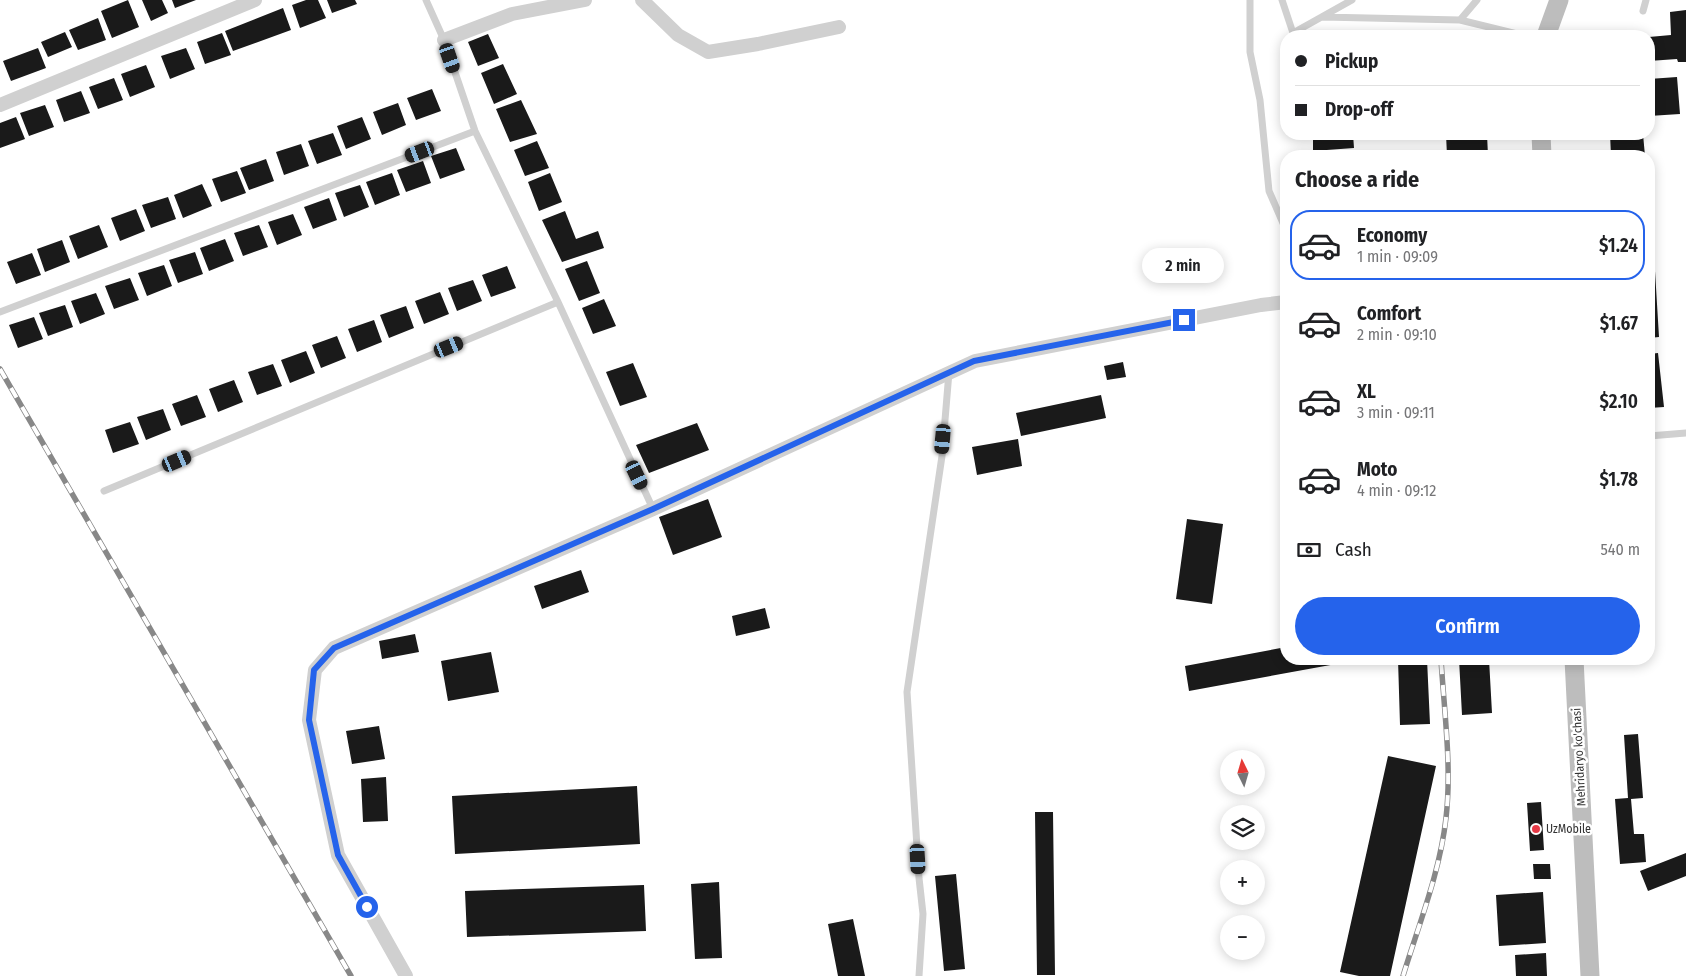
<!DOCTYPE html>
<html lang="en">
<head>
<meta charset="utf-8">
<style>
  :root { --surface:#fff; --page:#f2f2f2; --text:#202124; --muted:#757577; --line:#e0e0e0; --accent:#2563eb }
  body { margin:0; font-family:"Fira Sans Condensed",sans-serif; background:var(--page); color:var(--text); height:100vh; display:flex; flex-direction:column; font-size:19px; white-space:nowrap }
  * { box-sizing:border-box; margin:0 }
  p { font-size:16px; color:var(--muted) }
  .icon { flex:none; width:28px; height:28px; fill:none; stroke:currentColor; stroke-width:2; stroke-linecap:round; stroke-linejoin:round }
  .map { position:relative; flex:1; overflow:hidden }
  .side { position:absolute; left:1280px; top:150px; width:375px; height:515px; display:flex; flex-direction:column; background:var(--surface); border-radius:20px; box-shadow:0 2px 12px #0003 }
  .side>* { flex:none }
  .guide { position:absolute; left:1280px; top:30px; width:375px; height:110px; border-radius:20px; box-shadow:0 2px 12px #0003; display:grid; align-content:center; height:110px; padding:0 15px; background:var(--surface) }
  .needle { width:32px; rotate:355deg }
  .fabs { position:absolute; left:1220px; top:750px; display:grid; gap:10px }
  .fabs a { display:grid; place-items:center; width:45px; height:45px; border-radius:50%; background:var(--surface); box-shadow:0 2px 12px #0003; font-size:25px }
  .end { position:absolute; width:22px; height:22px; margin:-11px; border:6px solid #2563eb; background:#fff; box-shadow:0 0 0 2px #fff }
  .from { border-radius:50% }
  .bubble { position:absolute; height:35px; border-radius:18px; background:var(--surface); box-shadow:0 2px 12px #0003; font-size:16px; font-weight:600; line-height:35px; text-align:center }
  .car { position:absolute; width:15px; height:30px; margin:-15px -8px; border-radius:6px; box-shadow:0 0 4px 1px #0007; background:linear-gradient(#222 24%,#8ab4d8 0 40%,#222 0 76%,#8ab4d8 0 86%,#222 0) }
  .guide b { display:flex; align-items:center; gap:18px; height:48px; font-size:19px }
  .guide b+b { border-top:1px solid var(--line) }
  .guide i { width:12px; height:12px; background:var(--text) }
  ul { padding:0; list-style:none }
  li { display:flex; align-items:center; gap:15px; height:70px; margin:0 10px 8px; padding:0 5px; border:2px solid transparent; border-radius:20px }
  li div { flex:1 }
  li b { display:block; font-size:19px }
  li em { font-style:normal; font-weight:600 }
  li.selected { border-color:var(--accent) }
  li>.icon { width:45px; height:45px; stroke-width:1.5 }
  h2 { padding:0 15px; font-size:22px; line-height:60px }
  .pay { display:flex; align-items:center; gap:12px; height:55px; padding:0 15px; font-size:19px }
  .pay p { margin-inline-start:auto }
  .cta { display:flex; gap:10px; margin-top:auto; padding:10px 15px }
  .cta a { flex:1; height:58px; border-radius:30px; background:var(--accent); color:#fff; font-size:20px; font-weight:600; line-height:58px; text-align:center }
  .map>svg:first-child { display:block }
  .building { fill:#1a1a1a }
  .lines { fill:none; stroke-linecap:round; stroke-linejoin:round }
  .service { stroke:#d0d0d0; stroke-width:7 }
  .minor { stroke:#d0d0d0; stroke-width:14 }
  .secondary { stroke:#bdbdbd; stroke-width:19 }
  .rail-casing { stroke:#888; stroke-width:5.5 }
  .rail { stroke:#fff; stroke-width:4; stroke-dasharray:11; stroke-linecap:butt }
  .route { stroke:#2563eb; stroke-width:6 }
  .poi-dot { fill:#e63946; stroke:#fff; stroke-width:2 }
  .labels { text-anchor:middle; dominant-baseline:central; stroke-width:5; stroke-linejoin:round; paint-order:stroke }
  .street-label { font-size:12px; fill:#333; stroke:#fff }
  .poi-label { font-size:12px; fill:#333; stroke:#fff; text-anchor:start }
</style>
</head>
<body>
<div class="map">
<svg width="1686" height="976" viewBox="0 0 1686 976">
  <rect width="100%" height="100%" fill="#fff"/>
  <!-- building -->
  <path class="building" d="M 128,0 L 139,27 L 112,38 L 101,11 Z
    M 142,0 L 162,0 L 168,13 L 151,21 Z
    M 172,0 L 196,0 L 175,8 Z
    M 306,0 L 318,0 L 326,18 L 300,28 L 292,5 Z
    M 327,0 L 355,0 L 357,4 L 332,13 Z
    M 283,8 L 291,30 L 233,51 L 225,31 Z
    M 1686,10 L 1686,62 L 1678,62 L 1677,59 L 1649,61 L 1649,37 L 1671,35 L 1670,12 Z
    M 98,18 L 106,40 L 78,50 L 69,30 Z
    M 65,32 L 72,47 L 48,57 L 41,42 Z
    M 222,33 L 231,55 L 205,64 L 197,42 Z
    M 488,34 L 499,58 L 478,66 L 468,42 Z
    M 38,48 L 46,68 L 11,81 L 3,61 Z
    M 186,48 L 195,69 L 170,79 L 161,56 Z
    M 503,64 L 517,94 L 494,104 L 481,73 Z
    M 146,65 L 155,87 L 130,97 L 121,74 Z
    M 1677,77 L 1680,114 L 1649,116 L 1649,79 Z
    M 114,78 L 123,100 L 98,109 L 89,87 Z
    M 432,89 L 441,111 L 416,120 L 407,98 Z
    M 81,91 L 90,113 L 64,122 L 56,100 Z
    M 521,100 L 537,134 L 510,142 L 496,109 Z
    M 398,103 L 406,125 L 382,135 L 373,112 Z
    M 45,105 L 54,127 L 29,136 L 20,113 Z
    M 16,117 L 25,139 L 0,148 L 0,123 Z
    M 362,117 L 371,139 L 346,149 L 337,126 Z
    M 333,133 L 342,155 L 317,164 L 308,141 Z
    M 1313,134 L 1353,134 L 1354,148 L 1313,151 Z
    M 1446,134 L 1487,134 L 1488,156 L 1447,156 Z
    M 1610,134 L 1643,134 L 1645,156 L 1611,156 Z
    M 537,141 L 549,168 L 525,176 L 514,150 Z
    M 301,144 L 309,166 L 284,175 L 276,152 Z
    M 456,148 L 465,170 L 440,179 L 431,156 Z
    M 266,159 L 274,181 L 249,190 L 240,168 Z
    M 423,161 L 431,183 L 406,192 L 397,170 Z
    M 237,171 L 246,193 L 221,202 L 212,179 Z
    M 392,173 L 400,195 L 375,205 L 366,182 Z
    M 550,173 L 562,202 L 539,211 L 528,182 Z
    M 202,184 L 212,206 L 183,218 L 174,195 Z
    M 360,185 L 369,207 L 344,217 L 335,193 Z
    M 168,197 L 176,219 L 151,228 L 142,205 Z
    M 329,198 L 337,220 L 313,229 L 304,207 Z
    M 136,209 L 145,231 L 120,241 L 111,218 Z
    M 565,211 L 576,239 L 598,231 L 604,248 L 562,262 L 542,220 Z
    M 293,214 L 302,235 L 277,245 L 268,222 Z
    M 99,225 L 108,247 L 78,259 L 69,236 Z
    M 259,225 L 268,247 L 243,256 L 234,233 Z
    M 1649,238 L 1653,238 L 1659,337 L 1649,338 Z
    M 225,239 L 234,261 L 209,271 L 200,248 Z
    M 62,240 L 70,262 L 45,272 L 37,249 Z
    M 195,252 L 203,274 L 178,283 L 169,260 Z
    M 32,253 L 41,275 L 16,284 L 7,262 Z
    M 587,261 L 600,293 L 579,301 L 565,269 Z
    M 164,265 L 172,286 L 147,296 L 138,273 Z
    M 507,266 L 516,288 L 491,297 L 482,275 Z
    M 130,278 L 139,300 L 114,309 L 105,286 Z
    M 473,280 L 482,301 L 457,311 L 448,288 Z
    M 440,292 L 449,314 L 424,324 L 415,301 Z
    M 96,293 L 105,314 L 80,324 L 71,301 Z
    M 604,299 L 616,326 L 593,334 L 582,308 Z
    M 65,305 L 73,327 L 48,336 L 39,313 Z
    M 406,306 L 414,328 L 389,338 L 380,315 Z
    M 34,317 L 43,339 L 18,348 L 9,325 Z
    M 374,320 L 382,342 L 357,352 L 348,329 Z
    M 337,336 L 346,358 L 321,368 L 312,345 Z
    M 306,351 L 315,373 L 290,383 L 281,360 Z
    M 1658,353 L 1664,407 L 1649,408 L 1649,354 Z
    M 1123,362 L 1126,377 L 1107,380 L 1104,366 Z
    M 633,363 L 647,397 L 620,406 L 606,372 Z
    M 273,364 L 282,386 L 257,395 L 248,372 Z
    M 234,380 L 243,402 L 218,412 L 209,389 Z
    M 197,395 L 206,417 L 181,426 L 172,404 Z
    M 1101,395 L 1106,418 L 1021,436 L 1016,413 Z
    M 163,409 L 171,430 L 146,440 L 137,417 Z
    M 130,422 L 139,444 L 113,453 L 105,430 Z
    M 697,423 L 709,450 L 649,473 L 636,445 Z
    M 1018,439 L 1022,466 L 977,475 L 972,447 Z
    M 708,499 L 722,537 L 673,555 L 659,517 Z
    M 1187,519 L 1223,524 L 1212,604 L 1176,599 Z
    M 581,570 L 589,592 L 542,609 L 534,586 Z
    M 765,608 L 770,628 L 736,636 L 732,616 Z
    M 415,634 L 419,652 L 382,659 L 379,641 Z
    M 1286,647 L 1286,659 L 1335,659 L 1336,664 L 1189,691 L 1185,666 Z
    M 491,652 L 499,692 L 448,701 L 441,661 Z
    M 1398,659 L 1427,659 L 1430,724 L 1400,725 Z
    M 1459,659 L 1489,659 L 1492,713 L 1462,715 Z
    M 379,726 L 385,759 L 352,764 L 346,731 Z
    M 1638,734 L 1643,798 L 1631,799 L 1634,834 L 1644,834 L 1646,862 L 1620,864 L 1615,799 L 1628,798 L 1624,735 Z
    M 1388,756 L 1436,766 L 1390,976 L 1359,976 L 1340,972 Z
    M 386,777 L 388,821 L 363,822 L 361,779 Z
    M 637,786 L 640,844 L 455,854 L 452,796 Z
    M 1541,802 L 1544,850 L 1530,851 L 1527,803 Z
    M 1035,812 L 1053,812 L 1055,975 L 1037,975 Z
    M 1686,853 L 1686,876 L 1648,891 L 1640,871 Z
    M 1533,864 L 1550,864 L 1551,879 L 1534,879 Z
    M 956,874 L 965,969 L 944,971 L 935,876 Z
    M 719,882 L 722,958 L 695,959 L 691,884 Z
    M 644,885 L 646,931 L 467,937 L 465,891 Z
    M 1543,892 L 1546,943 L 1499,946 L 1496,895 Z
    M 853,919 L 865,976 L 838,976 L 828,924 Z
    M 1546,953 L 1547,976 L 1516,976 L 1515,955 Z"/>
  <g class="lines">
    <!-- service -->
    <path class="service" d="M 426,0 L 444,40 L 475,131 L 558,302 L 653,509
      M 1250,0 L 1250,52 L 1260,100 L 1269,191 L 1286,230
      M 1282,0 L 1293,33 L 1352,0
      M 1643,11 L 1646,0
      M 1322,17 L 1460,20 L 1477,0
      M 1460,20 L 1526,36
      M 0,312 L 475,131
      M 1649,436 L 1686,433
      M 104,491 L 558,302
      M 919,976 L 923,914 L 919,878 L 907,692 L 942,456 L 949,372"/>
    <!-- minor -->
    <path class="minor" d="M 642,0 L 678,35 L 708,52 L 758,44 L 839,27
      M 444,40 L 512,14 L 585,0
      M 0,105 L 255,0
      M 406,976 L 338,855 L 309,720 L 315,670 L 334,648 L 653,509 L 975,361 L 1261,305 L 1286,302"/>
    <!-- secondary -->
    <path class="secondary" d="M 1546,36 L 1559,0
      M 1541,134 L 1542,156
      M 1574,659 L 1590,976"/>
    <!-- rail casing -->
    <g class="rail-casing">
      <path id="rail" d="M 0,369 L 351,976
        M 1403,976 C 1419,924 1440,872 1446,818 C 1452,766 1444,711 1441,659"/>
    </g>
    <!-- rail -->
    <use href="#rail" class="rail"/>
  </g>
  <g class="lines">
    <!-- route -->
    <path class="route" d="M 367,907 L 338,855 L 309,720 L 314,670 L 334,648 L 653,509 L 974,361 L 1184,320"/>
  </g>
  <!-- markers -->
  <circle class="poi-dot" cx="1536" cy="829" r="5"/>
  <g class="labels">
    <!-- street labels -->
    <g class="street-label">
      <text transform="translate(1579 757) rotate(-93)">Мehridaryo ko'chasi</text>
    </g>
    <!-- poi labels -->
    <g class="poi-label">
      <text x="1546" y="829">UzMobile</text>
    </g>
  </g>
</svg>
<div class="fabs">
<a><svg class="needle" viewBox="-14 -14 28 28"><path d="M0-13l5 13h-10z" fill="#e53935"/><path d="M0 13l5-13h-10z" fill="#757577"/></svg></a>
<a><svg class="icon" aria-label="layers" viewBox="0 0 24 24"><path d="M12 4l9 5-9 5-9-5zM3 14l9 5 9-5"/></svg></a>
<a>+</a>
<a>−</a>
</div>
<i class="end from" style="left:367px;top:907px"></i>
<i class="end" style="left:1184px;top:320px"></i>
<div class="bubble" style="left:1142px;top:248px;width:82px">2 min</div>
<i class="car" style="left:450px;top:58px;rotate:161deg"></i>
<i class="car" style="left:420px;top:152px;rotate:249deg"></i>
<i class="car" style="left:449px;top:347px;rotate:68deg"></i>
<i class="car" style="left:943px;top:439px;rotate:185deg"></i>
<i class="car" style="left:177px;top:461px;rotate:67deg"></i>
<i class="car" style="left:637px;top:475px;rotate:155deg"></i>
<i class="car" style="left:918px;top:859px;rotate:177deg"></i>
<div class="guide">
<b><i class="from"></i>Pickup</b>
<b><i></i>Drop-off</b>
</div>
<section class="side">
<h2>Choose a ride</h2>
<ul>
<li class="selected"><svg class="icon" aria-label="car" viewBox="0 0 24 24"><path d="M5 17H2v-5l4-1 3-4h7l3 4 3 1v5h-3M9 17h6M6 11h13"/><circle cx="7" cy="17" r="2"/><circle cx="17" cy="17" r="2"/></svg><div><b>Economy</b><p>1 min · 09:09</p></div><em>$1.24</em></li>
<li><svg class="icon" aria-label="car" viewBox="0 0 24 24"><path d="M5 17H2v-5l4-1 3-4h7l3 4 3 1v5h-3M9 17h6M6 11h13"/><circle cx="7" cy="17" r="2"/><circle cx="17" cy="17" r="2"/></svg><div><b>Comfort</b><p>2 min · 09:10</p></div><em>$1.67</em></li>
<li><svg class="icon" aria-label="car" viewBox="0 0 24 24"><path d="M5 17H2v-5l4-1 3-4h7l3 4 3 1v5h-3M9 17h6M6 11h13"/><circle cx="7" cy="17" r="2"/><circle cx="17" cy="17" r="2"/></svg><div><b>XL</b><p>3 min · 09:11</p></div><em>$2.10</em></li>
<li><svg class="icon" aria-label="car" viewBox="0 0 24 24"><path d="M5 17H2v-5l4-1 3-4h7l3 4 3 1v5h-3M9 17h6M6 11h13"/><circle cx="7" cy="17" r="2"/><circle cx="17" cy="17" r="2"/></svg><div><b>Moto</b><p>4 min · 09:12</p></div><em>$1.78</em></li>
</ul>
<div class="pay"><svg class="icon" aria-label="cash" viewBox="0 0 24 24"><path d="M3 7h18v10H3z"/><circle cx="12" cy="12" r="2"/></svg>Cash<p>540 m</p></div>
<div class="cta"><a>Confirm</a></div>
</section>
</div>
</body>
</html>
